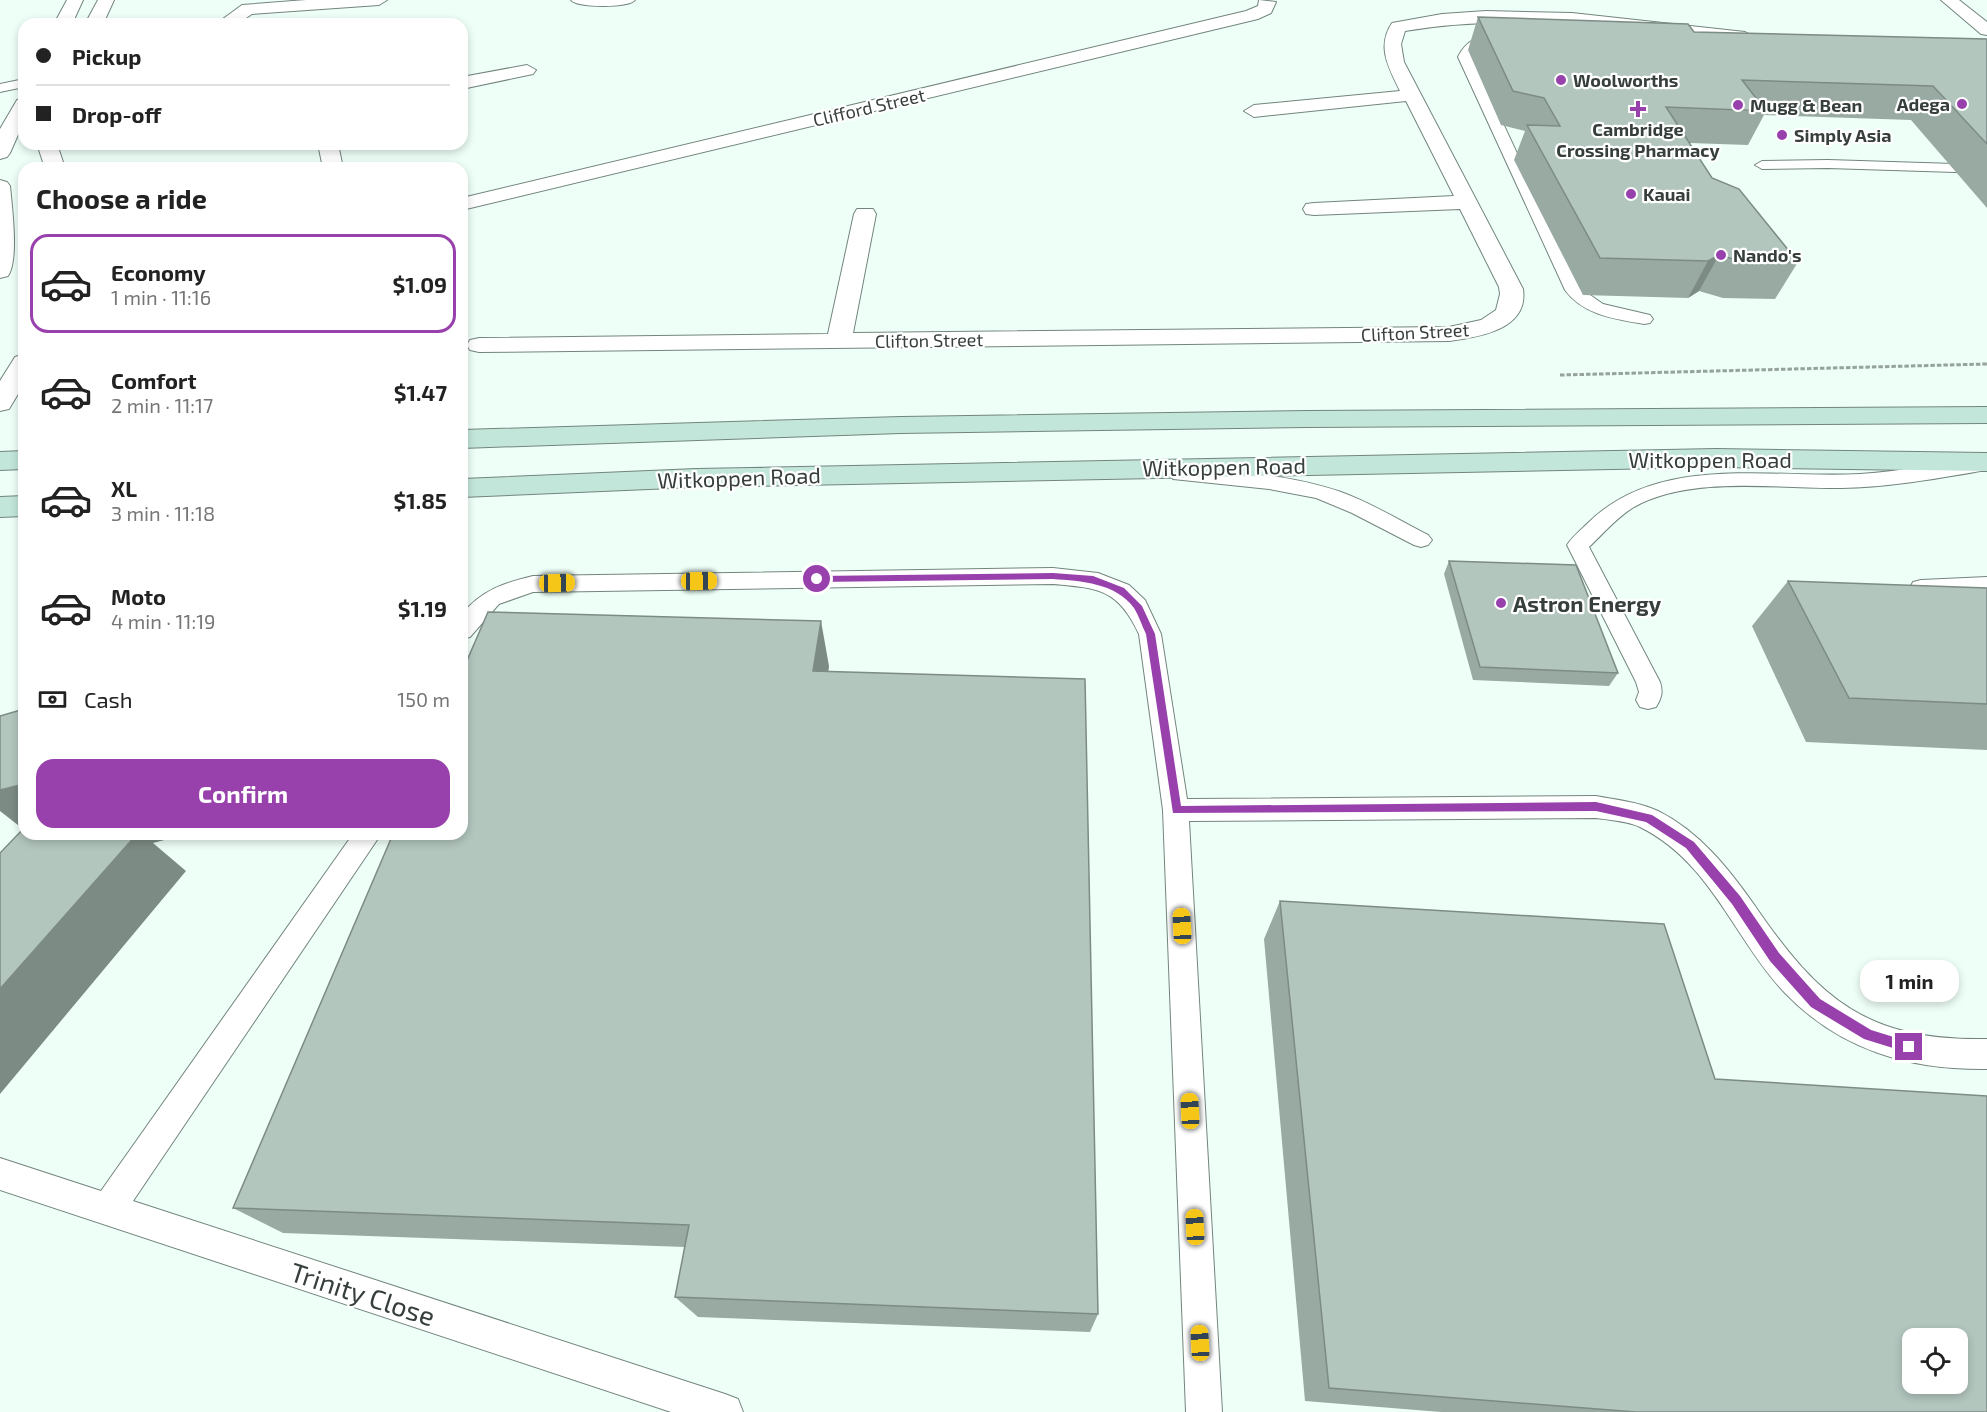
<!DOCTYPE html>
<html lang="en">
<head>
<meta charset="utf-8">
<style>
  :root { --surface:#fff; --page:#f6f6f6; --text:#222; --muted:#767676; --line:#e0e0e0; --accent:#9841ad }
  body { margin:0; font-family:"Exo 2",sans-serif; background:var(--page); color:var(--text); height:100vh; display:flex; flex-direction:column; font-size:22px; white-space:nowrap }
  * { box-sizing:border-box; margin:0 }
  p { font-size:20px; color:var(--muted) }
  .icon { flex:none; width:33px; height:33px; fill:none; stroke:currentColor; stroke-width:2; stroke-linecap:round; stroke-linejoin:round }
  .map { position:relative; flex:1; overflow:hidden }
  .panel { position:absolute; left:18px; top:162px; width:450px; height:678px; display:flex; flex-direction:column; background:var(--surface); border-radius:18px; box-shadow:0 3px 9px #0003 }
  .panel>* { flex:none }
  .top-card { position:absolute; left:18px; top:18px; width:450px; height:132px; border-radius:18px; box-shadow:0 3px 9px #0003; display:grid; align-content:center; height:132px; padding:0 18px; background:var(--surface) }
  .fabs { position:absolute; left:1902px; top:1328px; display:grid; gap:12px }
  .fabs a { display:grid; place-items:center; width:66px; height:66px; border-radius:12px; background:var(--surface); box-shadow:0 3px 9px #0003; font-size:30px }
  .end { position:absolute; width:27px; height:27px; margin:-14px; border:8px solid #9841ad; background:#fff; box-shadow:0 0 0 3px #fff }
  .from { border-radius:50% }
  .bubble { position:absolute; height:42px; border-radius:18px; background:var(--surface); box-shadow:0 3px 9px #0003; font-size:20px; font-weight:700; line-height:42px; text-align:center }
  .car { position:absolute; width:18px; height:36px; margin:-18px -9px; border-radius:8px; box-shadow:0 0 4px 2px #0007; background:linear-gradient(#f5c518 24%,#345 0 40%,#f5c518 0 76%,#345 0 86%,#f5c518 0) }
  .top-card b { display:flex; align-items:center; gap:21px; height:57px; font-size:22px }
  .top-card b+b { border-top:2px solid var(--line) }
  .top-card i { width:15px; height:15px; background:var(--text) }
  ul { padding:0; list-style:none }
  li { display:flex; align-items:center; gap:18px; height:99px; margin:0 12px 9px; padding:0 6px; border:3px solid transparent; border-radius:18px }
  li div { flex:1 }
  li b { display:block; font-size:22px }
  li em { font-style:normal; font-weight:700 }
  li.current { border-color:var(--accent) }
  li>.icon { width:54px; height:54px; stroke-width:1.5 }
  h2 { padding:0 18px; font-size:27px; line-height:72px }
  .pay { display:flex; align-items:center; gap:15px; height:66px; padding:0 18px; font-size:22px }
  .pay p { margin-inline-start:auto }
  .primary-button { display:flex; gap:12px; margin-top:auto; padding:12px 18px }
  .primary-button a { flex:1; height:69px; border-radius:18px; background:var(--accent); color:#fff; font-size:24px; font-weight:700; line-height:69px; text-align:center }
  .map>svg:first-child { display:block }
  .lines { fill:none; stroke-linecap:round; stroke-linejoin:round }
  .lane-casing { stroke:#72857d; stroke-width:2 }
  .street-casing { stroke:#72857d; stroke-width:2 }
  .secondary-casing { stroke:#72857d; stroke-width:2 }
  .path { stroke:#95a29d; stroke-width:3; stroke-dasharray:4.5 2; stroke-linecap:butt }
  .lane { fill:#fff; fill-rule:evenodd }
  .street { fill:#fff; fill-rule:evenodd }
  .secondary { fill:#c3e6db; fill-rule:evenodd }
  .wall { fill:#99aaa3 }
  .shaded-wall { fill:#7d8b85 }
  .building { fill:#b2c6be; stroke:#7d8b85; stroke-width:1.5; fill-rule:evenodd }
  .route { fill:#9841ad }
  .poi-dot { fill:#9841ad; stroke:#fff; stroke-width:2 }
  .labels { text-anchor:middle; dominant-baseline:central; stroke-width:4.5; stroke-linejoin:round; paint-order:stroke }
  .far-poi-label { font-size:18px; font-weight:bold; fill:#363f3b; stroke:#fff; text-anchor:start }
  .far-street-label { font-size:18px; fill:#363f3b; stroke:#fff }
  .street-label { font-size:22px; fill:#363f3b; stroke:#fff }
  .poi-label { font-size:22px; font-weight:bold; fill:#363f3b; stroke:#fff; text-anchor:start }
  .near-street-label { font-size:27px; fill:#363f3b; stroke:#fff }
</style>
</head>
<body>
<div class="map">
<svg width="1987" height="1412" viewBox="0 0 1987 1412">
  <rect width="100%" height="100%" fill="#eefff8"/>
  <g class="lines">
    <!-- lane casing -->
    <g class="lane-casing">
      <path id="lane" d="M 1498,33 L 1502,34 L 1502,40 L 1482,44 L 1472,57 L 1580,288 L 1603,304 L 1650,315 L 1653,319 L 1650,323 L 1644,324 C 1615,319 1583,315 1565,290 L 1458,57 C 1466,40 1480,35 1498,33 Z
        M 24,79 L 24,87 L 0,92 L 0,84 Z
        M 1828,160 L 1987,165 L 1987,173 L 1828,168 L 1762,169 L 1755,165 L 1762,161 Z
        M 1987,456 L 1987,470 C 1939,478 1891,487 1842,488 C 1778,489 1692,475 1634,507 C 1617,517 1604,533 1589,547 L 1660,682 C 1663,692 1662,697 1656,707 L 1648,709 L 1640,707 L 1636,700 L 1639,692 L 1636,682 L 1567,545 C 1573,536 1582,529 1589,522 C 1660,453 1771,479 1860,474 C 1903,471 1945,463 1987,456 Z
        M 1180,467 C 1234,472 1289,474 1341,492 C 1371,503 1399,520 1428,535 L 1432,540 L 1428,545 L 1421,547 L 1414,545 L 1352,513 L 1316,498 L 1269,489 L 1173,479 L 1170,474 L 1173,469 Z
        M 1053,568 L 1098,573 L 1129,585 L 1145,600 L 1161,634 L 1187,799 L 1596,796 C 1617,800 1639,802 1658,811 C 1700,832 1729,869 1755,906 C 1820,1001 1868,1041 1987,1039 L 1987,1069 C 1909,1070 1840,1050 1785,993 C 1734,939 1711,862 1640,827 C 1627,821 1610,820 1596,818 L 1189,821 L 1222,1412 L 1186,1412 L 1163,810 L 1139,634 C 1118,589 1099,588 1053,584 L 533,592 L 499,604 L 470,637 L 462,639 L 462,614 C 482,590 504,583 533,576 Z
        M 1987,577 L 1987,593 L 1921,596 L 1913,594 L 1910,588 L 1913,582 L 1921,580 Z
        M 353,834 L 381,834 L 133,1201 L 725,1394 L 738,1399 L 743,1412 L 671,1412 L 0,1190 L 0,1158 L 101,1191 Z"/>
    </g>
    <!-- street casing -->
    <g class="street-casing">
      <path id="street" d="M 67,0 L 83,0 L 72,24 L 54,24 Z
        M 98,0 L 114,0 L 103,24 L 85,24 Z
        M 306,0 L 387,0 L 379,5 L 252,14 L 237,24 L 216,24 L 242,5 Z
        M 571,0 L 635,0 C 629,8 577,8 571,0 Z
        M 1259,0 L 1276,2 L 1271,13 L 1258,19 L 462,210 L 462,198 L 1246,11 L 1258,6 Z
        M 1941,0 L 1959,0 L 1987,22 L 1987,35 L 1981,34 Z
        M 1486,11 L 1572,13 L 1745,32 L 1754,37 L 1745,42 C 1631,32 1519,11 1405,31 L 1401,44 L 1404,62 L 1523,289 C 1529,330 1478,337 1449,341 L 479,352 L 470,350 L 467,345 L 470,340 L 479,338 L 828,334 L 854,214 L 857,209 L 873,209 L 876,214 L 853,333 L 1449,327 L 1481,320 L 1496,310 L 1500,294 L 1499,287 L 1460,209 L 1314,215 L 1306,214 L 1303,209 L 1306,204 L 1314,203 L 1454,196 L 1406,101 L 1254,117 L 1244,111 L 1254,105 L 1400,91 C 1389,68 1376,47 1392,23 L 1442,14 Z
        M 527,65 L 536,70 L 533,74 L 462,89 L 462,77 Z
        M 24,98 L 24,121 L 10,153 L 7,157 L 0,159 L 0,129 L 17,100 Z
        M 37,144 L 57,144 L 65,168 L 45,168 Z
        M 318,144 L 338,144 L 343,168 L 323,168 Z
        M 0,180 L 7,182 L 10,186 C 12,207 19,260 8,276 L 0,278 Z
        M 24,354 L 24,384 L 9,409 L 0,411 L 0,381 L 15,357 Z"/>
    </g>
    <!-- secondary casing -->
    <g class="secondary-casing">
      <path id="secondary" d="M 1987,407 L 1987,423 L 1308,427 L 901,433 L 462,448 L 462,430 L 901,417 L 1308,411 Z
        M 1716,449 L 1987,453 L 1987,471 L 1716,467 L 696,487 L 462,497 L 462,479 L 696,469 Z
        M 24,451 L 24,469 L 0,470 L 0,452 Z
        M 24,496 L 24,516 L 0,517 L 0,497 Z"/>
    </g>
    <!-- path -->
    <path class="path" d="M 1560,375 L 1987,364"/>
    <!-- lane -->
    <use href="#lane" class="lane"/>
    <!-- street -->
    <use href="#street" class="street"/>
    <!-- secondary -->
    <use href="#secondary" class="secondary"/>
  </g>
  <!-- wall -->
  <path class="wall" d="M 1478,17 L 1694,32 L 1987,39 L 1987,208 L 1911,120 L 1764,115 L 1748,145 L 1690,143 L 1712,178 L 1798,262 L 1775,299 L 1723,298 L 1699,291 L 1688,298 L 1583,295 L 1514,160 L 1525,131 L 1501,125 L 1468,50 Z
    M 1449,561 L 1618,673 L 1609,686 L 1473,680 L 1444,574 Z
    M 1788,581 L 1987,588 L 1987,750 L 1806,742 L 1752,626 Z
    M 829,666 L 828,672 L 1098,1314 L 1090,1332 L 698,1317 L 675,1297 L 685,1247 L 283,1233 L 233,1208 Z
    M 1280,901 L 1715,1079 L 1987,1412 L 1441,1412 L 1305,1401 L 1264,939 Z"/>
  <!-- shaded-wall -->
  <path class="shaded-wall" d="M 1719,255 L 1699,291 L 1688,298 L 1708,261 Z
    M 821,621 L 829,666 L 821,716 L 813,671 Z
    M 24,784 L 24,829 L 23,829 L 0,811 L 0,790 Z
    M 119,834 L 187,834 L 153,843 L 186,871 L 0,1094 L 0,989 Z"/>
  <!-- building -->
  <path class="building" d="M 1478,17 L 1688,24 L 1694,32 L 1987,39 L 1987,144 L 1933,86 L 1742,80 L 1766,111 L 1666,107 L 1712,178 L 1739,189 L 1798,262 L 1744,262 L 1719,255 L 1708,261 L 1600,258 L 1527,125 L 1560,126 L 1544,98 L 1513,91 Z
    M 1449,561 L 1576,565 L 1618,673 L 1480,667 Z
    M 1788,581 L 1987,588 L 1987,704 L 1849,698 Z
    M 488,612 L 821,621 L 813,671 L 1085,679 L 1098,1314 L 675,1297 L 689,1225 L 233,1208 L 393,834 L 462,834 L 462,672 Z
    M 24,709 L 24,784 L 0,790 L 0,716 Z
    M 24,828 L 24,834 L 137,834 L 0,989 L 0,853 Z
    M 1280,901 L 1664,924 L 1715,1079 L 1987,1096 L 1987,1412 L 1636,1412 L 1329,1388 ZM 1912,1338 L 1958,1338 L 1958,1383 L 1912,1383 Z"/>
  <!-- route -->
  <path class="route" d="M 1053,573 L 1093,576 L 1124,588 L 1142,606 L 1155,634 L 1181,806 L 1596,802 L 1652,815 L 1694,842 L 1740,896 L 1779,953 L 1820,999 L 1871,1030 L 1913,1043 L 1913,1051 L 1909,1053 L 1864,1039 L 1811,1007 L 1770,961 L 1732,904 L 1686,848 L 1646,822 L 1596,811 L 1173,813 L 1146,634 C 1142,626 1139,616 1134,608 C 1116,583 1081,581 1053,579 L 817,582 L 812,579 L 817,576 Z"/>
  <!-- markers -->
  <g class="poi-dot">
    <circle cx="1561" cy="80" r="6"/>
    <circle cx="1962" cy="104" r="6"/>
    <circle cx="1738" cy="105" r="6"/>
    <path d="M1635 100h6v6h6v6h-6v6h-6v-6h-6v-6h6z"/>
    <circle cx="1782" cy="135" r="6"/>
    <circle cx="1631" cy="194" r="6"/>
    <circle cx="1721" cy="255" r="6"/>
    <circle cx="1501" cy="603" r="6"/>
  </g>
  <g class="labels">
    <!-- far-poi labels -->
    <g class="far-poi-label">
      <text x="1573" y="80">Woolworths</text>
      <text x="1950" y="104" text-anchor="end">Adega</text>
      <text x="1750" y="105">Mugg &amp; Bean</text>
      <text x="1638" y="129" text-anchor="middle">Cambridge<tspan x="1638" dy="21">Crossing Pharmacy</tspan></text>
      <text x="1794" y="135">Simply Asia</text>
      <text x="1643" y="194">Kauai</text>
      <text x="1733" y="255">Nando's</text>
    </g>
    <!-- far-street labels -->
    <g class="far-street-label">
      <text transform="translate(869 107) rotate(-13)">Clifford Street</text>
      <text transform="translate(1415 332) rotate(-3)">Clifton Street</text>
      <text transform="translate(929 340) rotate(-1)">Clifton Street</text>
    </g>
    <!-- street labels -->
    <g class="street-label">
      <text x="1710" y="459">Witkoppen Road</text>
      <text transform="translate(1224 466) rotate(-1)">Witkoppen Road</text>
      <text transform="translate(739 477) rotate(-2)">Witkoppen Road</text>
    </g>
    <!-- poi labels -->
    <g class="poi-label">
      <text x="1513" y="603">Astron Energy</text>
    </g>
    <!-- near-street labels -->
    <g class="near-street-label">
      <text transform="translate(363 1293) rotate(18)">Trinity Close</text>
    </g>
  </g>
</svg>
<div class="fabs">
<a><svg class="icon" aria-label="locate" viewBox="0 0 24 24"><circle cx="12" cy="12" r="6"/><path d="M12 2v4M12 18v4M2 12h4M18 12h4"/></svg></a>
</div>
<i class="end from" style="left:817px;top:579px"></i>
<i class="end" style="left:1909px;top:1047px"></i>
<div class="bubble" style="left:1860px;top:960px;width:99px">1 min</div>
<i class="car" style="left:699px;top:581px;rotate:89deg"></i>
<i class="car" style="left:557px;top:583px;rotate:89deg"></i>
<i class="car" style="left:1182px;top:926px;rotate:357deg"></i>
<i class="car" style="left:1190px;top:1111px;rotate:357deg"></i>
<i class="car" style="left:1195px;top:1227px;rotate:357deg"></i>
<i class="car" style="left:1200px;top:1343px;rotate:357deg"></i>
<div class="top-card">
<b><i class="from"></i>Pickup</b>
<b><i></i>Drop-off</b>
</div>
<section class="panel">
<h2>Choose a ride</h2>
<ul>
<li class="current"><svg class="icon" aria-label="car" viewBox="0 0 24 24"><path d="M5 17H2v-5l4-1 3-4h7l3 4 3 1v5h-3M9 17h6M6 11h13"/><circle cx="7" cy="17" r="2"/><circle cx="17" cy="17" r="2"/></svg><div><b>Economy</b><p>1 min · 11:16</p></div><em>$1.09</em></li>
<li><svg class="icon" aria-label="car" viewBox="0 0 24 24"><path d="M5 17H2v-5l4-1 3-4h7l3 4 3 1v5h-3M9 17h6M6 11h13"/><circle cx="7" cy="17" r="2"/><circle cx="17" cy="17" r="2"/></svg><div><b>Comfort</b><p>2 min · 11:17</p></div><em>$1.47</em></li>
<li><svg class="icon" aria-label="car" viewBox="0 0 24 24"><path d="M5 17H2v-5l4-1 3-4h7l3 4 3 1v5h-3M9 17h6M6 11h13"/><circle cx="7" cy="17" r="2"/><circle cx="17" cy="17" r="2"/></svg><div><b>XL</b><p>3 min · 11:18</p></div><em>$1.85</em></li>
<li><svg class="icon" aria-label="car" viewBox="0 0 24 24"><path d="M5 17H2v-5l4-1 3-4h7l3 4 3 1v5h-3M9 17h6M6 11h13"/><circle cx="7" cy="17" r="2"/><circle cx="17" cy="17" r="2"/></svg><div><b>Moto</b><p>4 min · 11:19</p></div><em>$1.19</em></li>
</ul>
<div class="pay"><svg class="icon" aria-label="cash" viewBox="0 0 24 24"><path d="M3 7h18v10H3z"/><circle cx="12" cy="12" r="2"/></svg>Cash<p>150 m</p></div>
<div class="primary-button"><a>Confirm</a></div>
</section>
</div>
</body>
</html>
